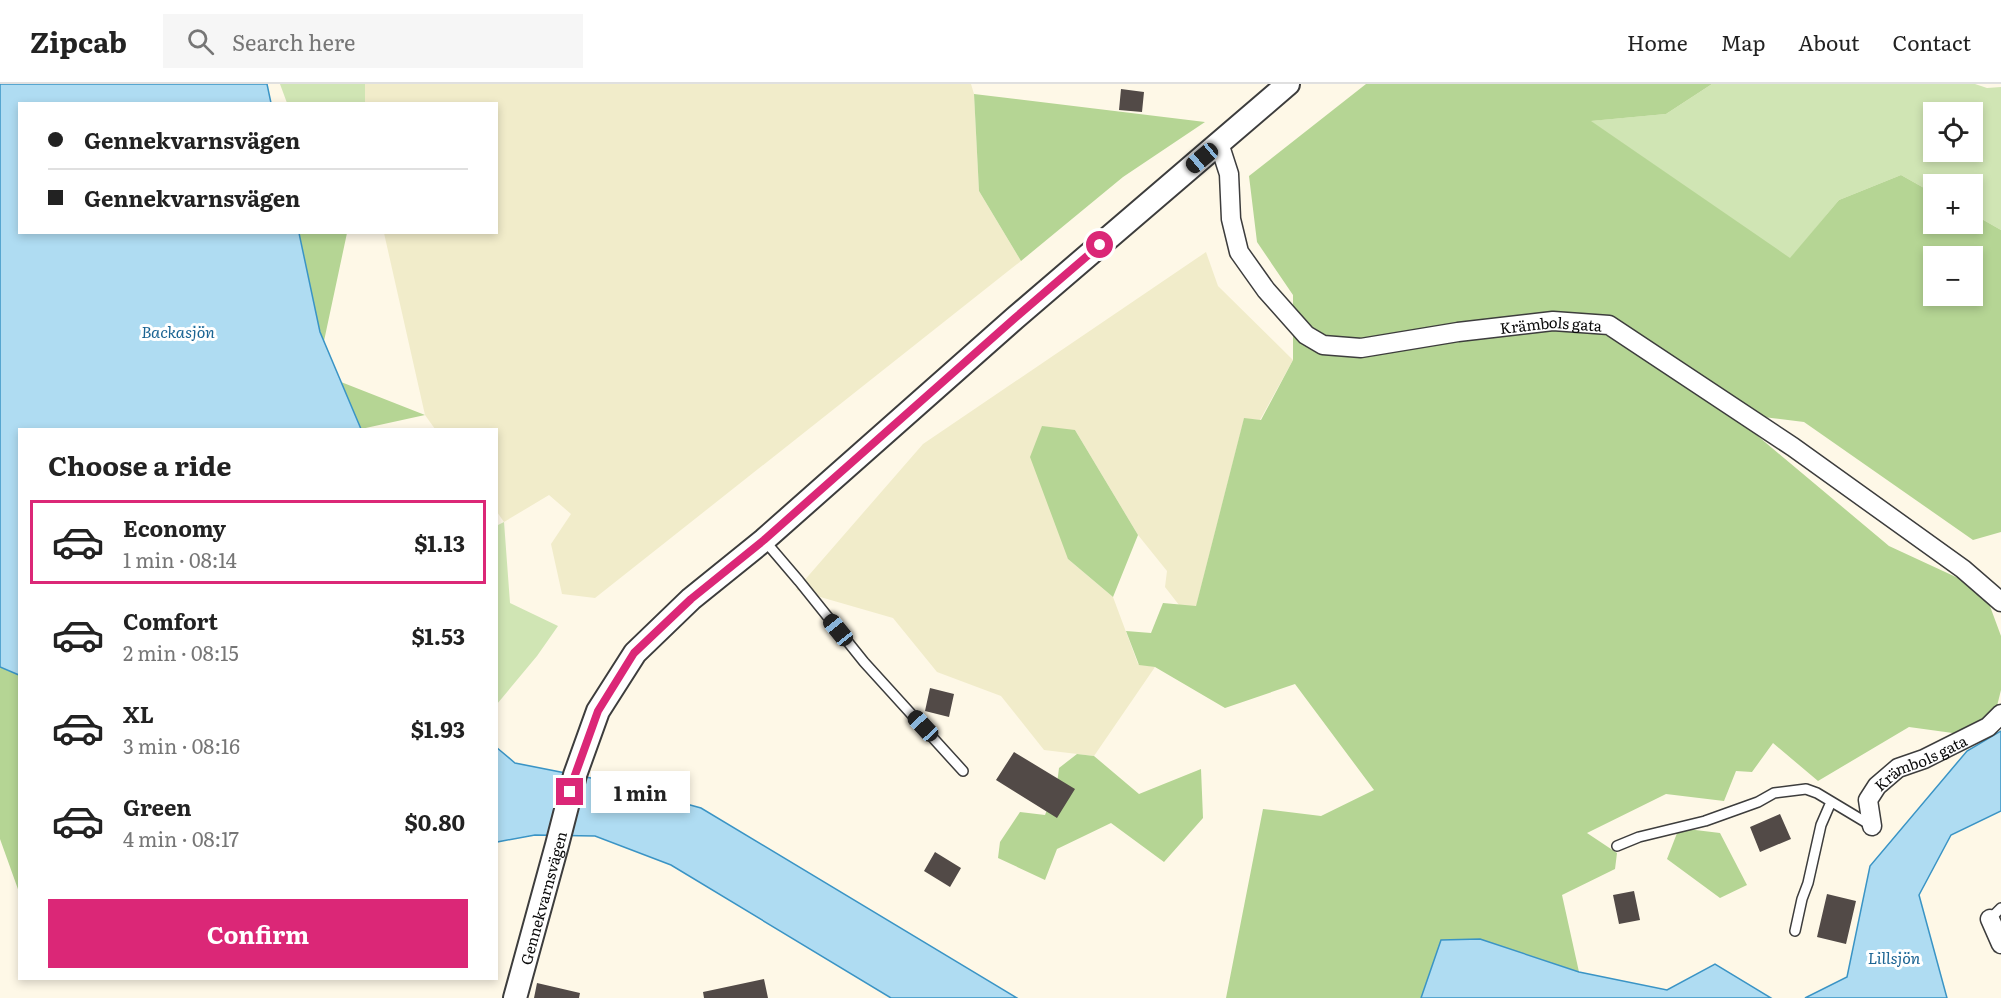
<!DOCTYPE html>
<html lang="en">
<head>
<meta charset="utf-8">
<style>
  :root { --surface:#fff; --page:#f6f6f6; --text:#222; --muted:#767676; --line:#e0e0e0; --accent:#db2777 }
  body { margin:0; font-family:Literata,serif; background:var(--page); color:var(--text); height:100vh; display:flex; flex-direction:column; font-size:22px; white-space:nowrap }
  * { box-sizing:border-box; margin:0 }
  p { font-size:20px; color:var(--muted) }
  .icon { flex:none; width:33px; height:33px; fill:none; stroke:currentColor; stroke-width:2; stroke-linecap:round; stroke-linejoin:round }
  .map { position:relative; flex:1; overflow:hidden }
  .side { position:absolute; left:18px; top:344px; width:480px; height:552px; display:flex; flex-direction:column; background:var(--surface); border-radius:0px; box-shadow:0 3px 9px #0003 }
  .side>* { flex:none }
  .top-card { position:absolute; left:18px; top:18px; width:480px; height:132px; border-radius:0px; box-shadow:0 3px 9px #0003; display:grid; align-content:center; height:132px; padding:0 30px; background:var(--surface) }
  .fabs { position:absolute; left:1923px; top:18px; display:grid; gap:12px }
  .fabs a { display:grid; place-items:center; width:60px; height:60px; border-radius:0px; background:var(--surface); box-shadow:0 3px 9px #0003; font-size:30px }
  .end { position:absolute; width:27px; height:27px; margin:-14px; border:8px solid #db2777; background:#fff; box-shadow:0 0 0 3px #fff }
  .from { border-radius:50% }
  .bubble { position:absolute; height:42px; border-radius:0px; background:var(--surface); box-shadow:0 3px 9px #0003; font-size:20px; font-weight:700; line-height:42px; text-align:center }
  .car { position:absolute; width:18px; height:36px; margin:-18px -9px; border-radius:8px; box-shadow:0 0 4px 2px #0007; background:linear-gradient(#222 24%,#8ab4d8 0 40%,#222 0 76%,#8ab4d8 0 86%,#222 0) }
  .top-card b { display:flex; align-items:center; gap:21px; height:57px; font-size:22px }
  .top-card b+b { border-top:2px solid var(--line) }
  .top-card i { width:15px; height:15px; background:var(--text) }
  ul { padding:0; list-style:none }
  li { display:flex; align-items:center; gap:18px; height:84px; margin:0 12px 9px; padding:0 18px; border:3px solid transparent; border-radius:0px }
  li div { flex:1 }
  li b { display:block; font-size:22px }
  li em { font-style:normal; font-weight:700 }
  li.on { border-color:var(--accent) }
  li>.icon { width:54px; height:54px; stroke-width:1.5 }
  h2 { padding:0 30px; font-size:27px; line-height:72px }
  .cta { display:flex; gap:12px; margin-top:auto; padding:12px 30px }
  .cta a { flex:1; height:69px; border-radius:0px; background:var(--accent); color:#fff; font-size:24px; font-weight:700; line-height:69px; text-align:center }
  header { display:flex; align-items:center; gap:36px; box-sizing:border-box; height:84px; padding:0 30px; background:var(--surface); border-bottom:2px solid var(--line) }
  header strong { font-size:28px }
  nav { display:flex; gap:33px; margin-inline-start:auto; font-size:21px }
  .search { width:420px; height:54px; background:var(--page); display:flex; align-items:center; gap:15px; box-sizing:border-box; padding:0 21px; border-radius:0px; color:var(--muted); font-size:22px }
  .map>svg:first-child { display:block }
  .farmland { fill:#f1ecca }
  .green { fill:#d0e5b4; fill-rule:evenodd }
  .forest { fill:#b5d594; fill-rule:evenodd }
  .water { fill:#afdcf2; stroke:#3a94c5; stroke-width:1.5 }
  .building { fill:#524a47 }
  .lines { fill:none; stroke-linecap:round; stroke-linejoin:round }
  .service-casing { stroke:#3d3d3d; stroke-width:12 }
  .minor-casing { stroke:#3d3d3d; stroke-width:21 }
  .tertiary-casing { stroke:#3d3d3d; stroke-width:26 }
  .service { stroke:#fff; stroke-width:9 }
  .minor { stroke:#fff; stroke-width:18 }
  .tertiary { stroke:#fff; stroke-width:22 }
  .route { stroke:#db2777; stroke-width:8 }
  .labels { text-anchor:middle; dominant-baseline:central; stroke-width:6; stroke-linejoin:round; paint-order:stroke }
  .street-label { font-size:15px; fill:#0a0a0a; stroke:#fff }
  .water-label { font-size:16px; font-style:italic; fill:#1b6493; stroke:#fff }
</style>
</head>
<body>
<header>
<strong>Zipcab</strong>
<div class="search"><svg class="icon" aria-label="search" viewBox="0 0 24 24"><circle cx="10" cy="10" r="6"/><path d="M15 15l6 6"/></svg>Search here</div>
<nav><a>Home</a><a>Map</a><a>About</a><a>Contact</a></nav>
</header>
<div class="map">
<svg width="2001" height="914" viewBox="0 0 2001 914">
  <rect width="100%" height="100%" fill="#fef8e7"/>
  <!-- farmland -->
  <path class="farmland" d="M 365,0 L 971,0 L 974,10 L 979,107 L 1021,177 L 595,514 L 562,510 L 551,460 L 571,430 L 549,411 L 504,438 L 497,428 L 496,345 L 435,345 L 425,331 L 384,149 L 496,148 L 496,20 L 365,19 Z
    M 1206,168 L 1218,202 L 1293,276 L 1260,336 L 1244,335 L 1196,523 L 1179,521 L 1165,503 L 1167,487 L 1138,451 L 1075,346 L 1068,475 L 1113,513 L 1138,580 L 1155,583 L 1094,672 L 1044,666 L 1001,612 L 937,588 L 893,534 L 796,506 L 923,360 Z"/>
  <!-- green -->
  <path class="green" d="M 280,0 L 365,0 L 365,19 L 287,19 Z
    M 1712,0 L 1975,0 L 1987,4 L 2001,3 L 2001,146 L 1973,130 L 1972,100 L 1934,100 L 1933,109 L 1901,91 L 1839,116 L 1790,175 L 1590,37 L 1666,30 ZM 1934,28 L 1972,28 L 1972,68 L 1934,68 Z
    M 504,438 L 510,519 L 558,542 L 537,572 L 497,620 L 496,442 Z"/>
  <!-- forest -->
  <path class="forest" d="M 1366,0 L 1712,0 L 1666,30 L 1591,37 L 1790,174 L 1839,116 L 1901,91 L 1933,109 L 1934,140 L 1972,140 L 1973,130 L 2001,146 L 2001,448 L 1973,456 L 1804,338 L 1763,333 L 1753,348 L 1889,462 L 1984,506 L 2001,552 L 2001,606 L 1989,654 L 1909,643 L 1818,697 L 1773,659 L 1752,688 L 1736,687 L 1724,717 L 1666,710 L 1587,749 L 1617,769 L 1615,785 L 1562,811 L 1579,888 L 1480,855 L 1442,856 L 1421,914 L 1226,914 L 1263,725 L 1321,732 L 1374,706 L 1295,600 L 1225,624 L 1155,583 L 1139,581 L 1126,547 L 1151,549 L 1163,519 L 1196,522 L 1244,334 L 1261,336 L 1293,276 L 1293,211 L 1257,158 L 1249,92 ZM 1934,172 L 1972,172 L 1972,212 L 1934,212 Z
    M 974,10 L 1205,38 L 1123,93 L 1021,177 L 979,107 Z
    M 299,149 L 347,149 L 324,257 L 320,248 Z
    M 341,298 L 425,331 L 361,345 Z
    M 1042,342 L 1075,346 L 1138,451 L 1113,513 L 1068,475 L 1030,373 Z
    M 0,583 L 19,591 L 19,808 L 0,755 Z
    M 1077,670 L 1094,672 L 1139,710 L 1201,685 L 1203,734 L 1164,778 L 1111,739 L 1057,765 L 1045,796 L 998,774 L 1000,758 L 1020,728 L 1045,731 L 1057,700 L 1059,684 Z
    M 1679,744 L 1720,749 L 1747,801 L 1720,814 L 1667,775 Z"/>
  <!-- water -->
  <path class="water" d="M 0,0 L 267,0 L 271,19 L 20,20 L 20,148 L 299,149 L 320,248 L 361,345 L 20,345 L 19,591 L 0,583 Z
    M 2001,647 L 2001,727 L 1951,751 L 1919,811 L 1947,914 L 1805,914 L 1847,893 L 1870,782 L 1967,667 Z
    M 496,663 L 515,679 L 596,695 L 701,724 L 1017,914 L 891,914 L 671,781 L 595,752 L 535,751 L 497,758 Z
    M 1480,855 L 1579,888 L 1667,906 L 1715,880 L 1771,914 L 1421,914 L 1441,856 Z"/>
  <!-- building -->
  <path class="building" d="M 1121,5 L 1144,8 L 1142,28 L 1119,26 Z
    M 930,604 L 954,610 L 949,633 L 925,627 Z
    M 1014,668 L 1075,705 L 1057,734 L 996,696 Z
    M 1780,730 L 1791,755 L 1760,768 L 1750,743 Z
    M 935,768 L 961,784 L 950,803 L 924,787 Z
    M 1634,807 L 1640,836 L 1619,840 L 1613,811 Z
    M 1827,810 L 1856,817 L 1846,860 L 1817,853 Z
    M 764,895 L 768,914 L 704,914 L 703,908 Z
    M 537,899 L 580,909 L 579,914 L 534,914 Z"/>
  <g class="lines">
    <!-- service casing -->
    <g class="service-casing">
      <path id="service" d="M 764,456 L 799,497 L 864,578 L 963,687
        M 1617,762 L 1639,753 L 1705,737 L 1758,718 L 1774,709 L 1806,705 L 1817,709 L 1872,742
        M 1990,835 L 2001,824
        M 1795,847 L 1802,815 L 1808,799 L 1821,741 L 1831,718"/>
    </g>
    <!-- minor casing -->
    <g class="minor-casing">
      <g id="minor">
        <path id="s1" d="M 1219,59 L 1229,90 L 1231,135 L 1239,168 L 1266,206 L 1306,251 L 1323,261 L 1361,264 L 1458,248 L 1553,237 L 1609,241 L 1793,363 L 1963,485 L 2001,518"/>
        <path id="s2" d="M 1872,742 L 1868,716 L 1877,702 L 1898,684 L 1924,675 L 1988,643 L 2001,630"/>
        <path d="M 1990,835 L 2001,860"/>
      </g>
    </g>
    <!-- tertiary casing -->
    <g class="tertiary-casing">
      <g id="tertiary">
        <path id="s3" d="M 515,914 L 557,761 L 575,691 L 598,627 L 635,569 L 691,515 L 764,456 L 1015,234 L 1288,0"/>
      </g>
    </g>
    <!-- service -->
    <use href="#service" class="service"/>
    <!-- minor -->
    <use href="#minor" class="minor"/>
    <!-- tertiary -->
    <use href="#tertiary" class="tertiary"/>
  </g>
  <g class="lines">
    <!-- route -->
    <path class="route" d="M 570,708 L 575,691 L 598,627 L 634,569 L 691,515 L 764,456 L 1015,234 L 1100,161"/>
  </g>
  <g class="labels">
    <!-- street labels -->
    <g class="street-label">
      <text stroke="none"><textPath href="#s1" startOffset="468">Krämbols gata</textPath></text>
      <text stroke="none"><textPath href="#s2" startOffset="93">Krämbols gata</textPath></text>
      <text stroke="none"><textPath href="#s3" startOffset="104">Gennekvarnsvägen</textPath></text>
    </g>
    <!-- water labels -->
    <g class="water-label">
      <text x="178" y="247">Backasjön</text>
      <text x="1894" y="873">Lillsjön</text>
    </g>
  </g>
</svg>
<div class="fabs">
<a><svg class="icon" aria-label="locate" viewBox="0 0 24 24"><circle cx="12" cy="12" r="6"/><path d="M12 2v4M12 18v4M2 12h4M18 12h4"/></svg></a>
<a>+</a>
<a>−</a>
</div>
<i class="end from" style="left:1100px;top:161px"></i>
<i class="end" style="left:570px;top:708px"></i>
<div class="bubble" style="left:591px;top:687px;width:99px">1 min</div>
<i class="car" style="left:1202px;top:74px;rotate:230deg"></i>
<i class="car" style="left:838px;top:546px;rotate:321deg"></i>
<i class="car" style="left:923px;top:642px;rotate:317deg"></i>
<div class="top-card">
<b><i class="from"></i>Gennekvarnsvägen</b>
<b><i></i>Gennekvarnsvägen</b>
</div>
<section class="side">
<h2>Choose a ride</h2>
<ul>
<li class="on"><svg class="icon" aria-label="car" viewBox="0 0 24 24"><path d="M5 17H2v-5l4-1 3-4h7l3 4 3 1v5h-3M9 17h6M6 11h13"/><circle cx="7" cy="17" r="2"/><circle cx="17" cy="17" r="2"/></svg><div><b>Economy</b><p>1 min · 08:14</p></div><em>$1.13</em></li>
<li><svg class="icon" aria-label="car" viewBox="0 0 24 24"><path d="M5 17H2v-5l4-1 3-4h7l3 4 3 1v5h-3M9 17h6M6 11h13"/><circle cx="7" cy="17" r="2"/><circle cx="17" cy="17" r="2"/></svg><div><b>Comfort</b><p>2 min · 08:15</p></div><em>$1.53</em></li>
<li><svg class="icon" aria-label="car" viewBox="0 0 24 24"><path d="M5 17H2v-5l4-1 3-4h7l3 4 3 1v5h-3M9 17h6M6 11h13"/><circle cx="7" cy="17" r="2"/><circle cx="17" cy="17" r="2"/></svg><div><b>XL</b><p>3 min · 08:16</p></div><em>$1.93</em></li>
<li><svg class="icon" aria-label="car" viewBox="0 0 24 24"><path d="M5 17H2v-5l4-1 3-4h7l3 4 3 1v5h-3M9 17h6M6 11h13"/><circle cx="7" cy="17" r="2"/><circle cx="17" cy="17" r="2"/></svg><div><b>Green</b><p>4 min · 08:17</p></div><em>$0.80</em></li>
</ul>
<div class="cta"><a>Confirm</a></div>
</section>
</div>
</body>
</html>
